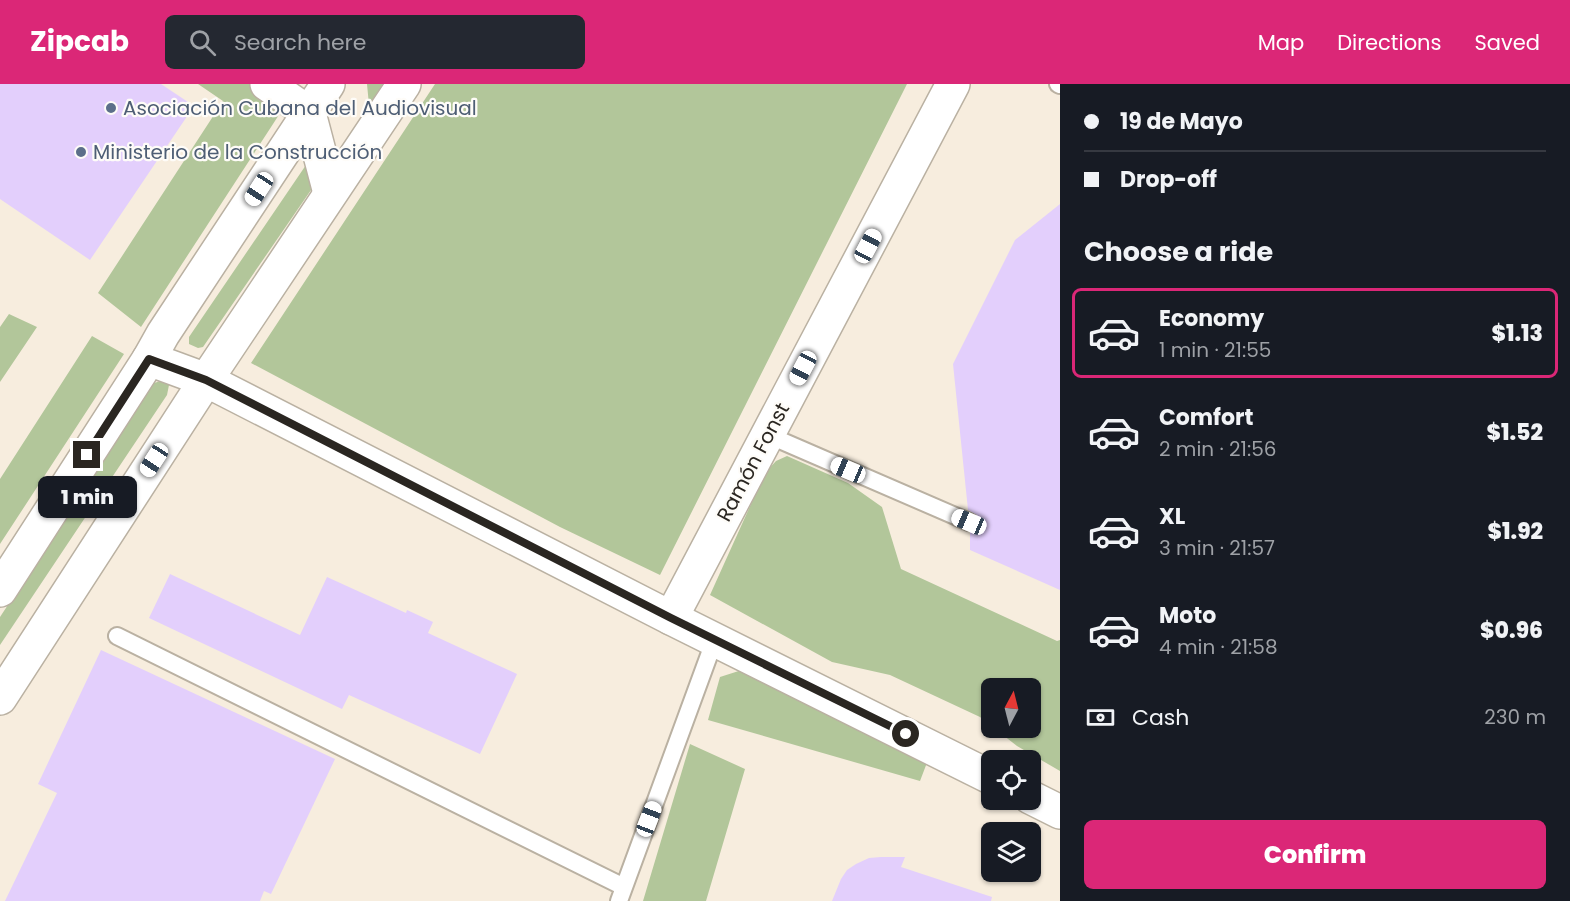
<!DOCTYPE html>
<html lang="en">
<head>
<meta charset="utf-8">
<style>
  :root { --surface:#171b24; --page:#242831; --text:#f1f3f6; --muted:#9ea1a6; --line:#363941; --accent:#db2777 }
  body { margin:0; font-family:Poppins,sans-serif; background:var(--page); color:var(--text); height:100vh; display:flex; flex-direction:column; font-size:22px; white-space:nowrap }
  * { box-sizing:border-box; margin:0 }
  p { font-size:20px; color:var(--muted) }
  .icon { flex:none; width:33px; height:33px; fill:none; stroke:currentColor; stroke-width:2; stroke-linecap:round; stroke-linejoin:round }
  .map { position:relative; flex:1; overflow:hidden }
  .panel { display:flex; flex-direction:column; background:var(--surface); width:510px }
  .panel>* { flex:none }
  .banner { display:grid; align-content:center; height:132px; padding:0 24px; background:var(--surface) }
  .needle { width:39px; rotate:7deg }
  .fabs { position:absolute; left:981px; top:594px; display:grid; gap:12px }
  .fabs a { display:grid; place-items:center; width:60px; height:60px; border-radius:9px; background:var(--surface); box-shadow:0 2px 4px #0004; font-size:30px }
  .end { position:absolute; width:27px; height:27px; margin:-14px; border:8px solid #2a2621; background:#fff; box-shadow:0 0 0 3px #fff }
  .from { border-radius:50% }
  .bubble { position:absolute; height:42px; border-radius:9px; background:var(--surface); box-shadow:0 2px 4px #0004; font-size:20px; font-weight:800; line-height:42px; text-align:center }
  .car { position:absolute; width:18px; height:36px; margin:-18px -9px; border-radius:8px; box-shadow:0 0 4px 2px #0007; background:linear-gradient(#fff 24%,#345 0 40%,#fff 0 76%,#345 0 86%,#fff 0) }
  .banner b { display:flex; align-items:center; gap:21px; height:57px; font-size:22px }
  .banner b+b { border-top:2px solid var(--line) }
  .banner i { width:15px; height:15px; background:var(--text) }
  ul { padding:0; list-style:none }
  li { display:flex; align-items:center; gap:18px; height:90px; margin:0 12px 9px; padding:0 12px; border:3px solid transparent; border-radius:9px }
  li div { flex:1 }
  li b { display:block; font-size:22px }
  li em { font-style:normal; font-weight:800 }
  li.on { border-color:var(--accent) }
  li>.icon { width:54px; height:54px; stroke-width:1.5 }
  h2 { padding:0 24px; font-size:27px; line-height:72px }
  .pay { display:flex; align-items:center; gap:15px; height:66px; padding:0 24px; font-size:22px }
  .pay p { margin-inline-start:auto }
  .primary-button { display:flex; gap:12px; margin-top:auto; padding:12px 24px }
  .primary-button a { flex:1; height:69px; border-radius:9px; background:var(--accent); color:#fff; font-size:24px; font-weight:800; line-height:69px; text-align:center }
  header { display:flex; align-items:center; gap:36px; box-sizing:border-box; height:84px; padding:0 30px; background:var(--accent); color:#fff }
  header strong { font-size:28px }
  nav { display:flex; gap:33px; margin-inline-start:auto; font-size:21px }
  .search { width:420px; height:54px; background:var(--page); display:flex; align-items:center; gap:15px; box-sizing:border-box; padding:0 21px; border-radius:9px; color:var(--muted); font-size:22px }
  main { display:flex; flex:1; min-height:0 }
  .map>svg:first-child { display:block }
  .green { fill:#b2c69a }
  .building { fill:#e3cffc }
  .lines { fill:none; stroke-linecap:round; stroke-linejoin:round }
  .lane-casing { stroke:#bab1a2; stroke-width:20 }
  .street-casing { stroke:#bab1a2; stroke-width:36 }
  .secondary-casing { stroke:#bab1a2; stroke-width:36 }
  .primary-casing { stroke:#bab1a2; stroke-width:36 }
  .highway-casing { stroke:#bab1a2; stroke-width:36 }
  .lane { stroke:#fff; stroke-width:16 }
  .street { stroke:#fff; stroke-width:33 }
  .secondary { stroke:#fff; stroke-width:33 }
  .primary { stroke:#fff; stroke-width:33 }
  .highway { stroke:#fff; stroke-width:33 }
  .route { stroke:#2a2621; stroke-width:8 }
  .service-dot { fill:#5c6f8a; stroke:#fefcf8; stroke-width:2 }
  .labels { text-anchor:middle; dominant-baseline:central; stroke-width:4.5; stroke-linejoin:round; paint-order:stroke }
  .service-label { font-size:20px; fill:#4e5e75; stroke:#fefcf8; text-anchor:start }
  .street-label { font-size:20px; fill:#2a2621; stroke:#fefcf8 }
</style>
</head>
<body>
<header>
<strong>Zipcab</strong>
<div class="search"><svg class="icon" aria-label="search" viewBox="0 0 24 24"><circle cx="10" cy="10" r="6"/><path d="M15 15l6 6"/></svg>Search here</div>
<nav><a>Map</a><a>Directions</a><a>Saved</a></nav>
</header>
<main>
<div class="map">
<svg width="1060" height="817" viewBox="0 0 1060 817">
  <rect width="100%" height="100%" fill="#f7edde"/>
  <!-- green -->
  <path class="green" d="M 198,0 L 299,0 L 141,243 L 98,209 L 223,17 Z
    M 367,0 L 383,0 L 369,21 Z
    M 435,0 L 907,0 L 660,491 L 560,443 L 251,279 Z
    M 306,81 L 311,106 L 203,263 L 198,264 L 189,260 L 189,253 Z
    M 9,230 L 37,243 L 0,298 L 0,243 Z
    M 92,252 L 124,270 L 0,460 L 0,395 Z
    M 164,296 L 169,301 L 167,311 L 0,561 L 0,533 L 154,299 Z
    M 787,372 L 848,399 L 882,423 L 901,485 L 1057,557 L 1060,556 L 1060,687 L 1017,662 L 994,644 L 1030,644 L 1030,604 L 992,604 L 991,642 L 980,633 L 890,591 L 832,578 L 710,511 L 765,389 L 776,377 Z
    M 745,585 L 928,676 L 920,697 L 708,636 L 720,593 Z
    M 690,660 L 745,685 L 706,817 L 643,817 Z"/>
  <!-- building -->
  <path class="building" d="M 0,0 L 161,0 L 194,22 L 90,176 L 0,115 Z
    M 1060,120 L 1060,506 L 970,466 L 970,448 L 976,446 L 979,437 L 977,431 L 968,426 L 953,280 L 1015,156 Z
    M 170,490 L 300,551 L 327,493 L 406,529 L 407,526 L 433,538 L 428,549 L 517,590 L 480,670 L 349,611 L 342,625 L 149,534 Z
    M 101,566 L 335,675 L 271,810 L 264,807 L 260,817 L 5,817 L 57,709 L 38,700 Z
    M 881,773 L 905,773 L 901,783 L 992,813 L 991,817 L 832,817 L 841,795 L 847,786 L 856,780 L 869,774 Z"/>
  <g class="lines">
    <!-- lane casing -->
    <g class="lane-casing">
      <path id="lane" d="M 1058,0 L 1060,1
        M 768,351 L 969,438
        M 117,552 L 624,803
        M 619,817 L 715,555"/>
    </g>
    <!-- street casing -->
    <g class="street-casing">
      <path id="street" d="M 267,0 L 309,29 L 330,109
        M 671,534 L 953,0"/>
    </g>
    <!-- secondary casing -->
    <g class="secondary-casing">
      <path id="secondary" d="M 149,275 L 206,296 L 671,534 L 992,694
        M 1030,713 L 1060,728"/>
    </g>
    <!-- primary casing -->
    <g class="primary-casing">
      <path id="primary" d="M 0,506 L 149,275 L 163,250 L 328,0"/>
    </g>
    <!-- highway casing -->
    <g class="highway-casing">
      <path id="highway" d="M 0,614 L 206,296 L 404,0"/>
    </g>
    <!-- lane -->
    <use href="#lane" class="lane"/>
    <!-- street -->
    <use href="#street" class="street"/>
    <!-- secondary -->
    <use href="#secondary" class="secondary"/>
    <!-- primary -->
    <use href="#primary" class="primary"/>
    <!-- highway -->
    <use href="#highway" class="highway"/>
  </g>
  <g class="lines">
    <!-- route -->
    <path class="route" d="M 87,371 L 149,275 L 206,296 L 671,534 L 906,650"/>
  </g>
  <!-- markers -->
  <g class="service-dot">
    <circle cx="111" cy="24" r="6"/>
    <circle cx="81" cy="68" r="6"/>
  </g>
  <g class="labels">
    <!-- service labels -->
    <g class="service-label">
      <text x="123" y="24">Asociación Cubana del Audiovisual</text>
      <text x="93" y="68">Ministerio de la Construcción</text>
    </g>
    <!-- street labels -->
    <g class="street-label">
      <text transform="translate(753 378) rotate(-62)">Ramón Fonst</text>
    </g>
  </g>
</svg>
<div class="fabs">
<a><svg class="needle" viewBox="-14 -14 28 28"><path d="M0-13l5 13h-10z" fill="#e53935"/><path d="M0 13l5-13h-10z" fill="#9ea1a6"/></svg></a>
<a><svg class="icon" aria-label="locate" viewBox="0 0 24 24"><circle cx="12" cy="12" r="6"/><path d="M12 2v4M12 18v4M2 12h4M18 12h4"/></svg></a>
<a><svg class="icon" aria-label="layers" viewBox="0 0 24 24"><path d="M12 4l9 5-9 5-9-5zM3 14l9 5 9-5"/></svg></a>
</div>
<i class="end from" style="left:906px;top:650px"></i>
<i class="end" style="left:87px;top:371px"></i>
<div class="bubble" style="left:38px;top:392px;width:99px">1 min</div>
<i class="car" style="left:259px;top:105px;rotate:213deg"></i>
<i class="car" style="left:868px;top:162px;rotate:28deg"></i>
<i class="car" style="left:803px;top:284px;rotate:208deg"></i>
<i class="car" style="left:154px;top:376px;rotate:213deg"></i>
<i class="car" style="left:848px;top:386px;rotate:293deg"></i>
<i class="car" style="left:969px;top:438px;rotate:293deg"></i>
<i class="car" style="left:649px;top:735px;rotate:21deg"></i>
</div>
<section class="panel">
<div class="banner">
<b><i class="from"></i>19 de Mayo</b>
<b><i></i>Drop-off</b>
</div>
<h2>Choose a ride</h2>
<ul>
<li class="on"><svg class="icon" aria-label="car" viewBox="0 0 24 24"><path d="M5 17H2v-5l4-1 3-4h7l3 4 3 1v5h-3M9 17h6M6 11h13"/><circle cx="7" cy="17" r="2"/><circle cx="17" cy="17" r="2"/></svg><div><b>Economy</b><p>1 min · 21:55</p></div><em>$1.13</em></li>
<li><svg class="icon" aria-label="car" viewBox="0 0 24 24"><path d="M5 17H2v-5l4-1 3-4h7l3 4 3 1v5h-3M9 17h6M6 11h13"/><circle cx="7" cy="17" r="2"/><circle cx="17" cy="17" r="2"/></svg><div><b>Comfort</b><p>2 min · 21:56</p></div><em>$1.52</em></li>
<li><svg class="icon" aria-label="car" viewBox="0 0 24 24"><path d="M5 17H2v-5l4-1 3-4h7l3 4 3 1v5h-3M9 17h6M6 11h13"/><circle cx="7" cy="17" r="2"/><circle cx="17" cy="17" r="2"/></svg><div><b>XL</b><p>3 min · 21:57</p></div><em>$1.92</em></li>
<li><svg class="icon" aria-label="car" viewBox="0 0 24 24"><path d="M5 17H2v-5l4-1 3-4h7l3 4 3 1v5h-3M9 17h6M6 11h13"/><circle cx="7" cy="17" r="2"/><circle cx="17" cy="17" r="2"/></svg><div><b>Moto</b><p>4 min · 21:58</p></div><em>$0.96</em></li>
</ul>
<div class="pay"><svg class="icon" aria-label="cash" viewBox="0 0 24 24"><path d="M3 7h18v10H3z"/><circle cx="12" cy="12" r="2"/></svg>Cash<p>230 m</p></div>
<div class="primary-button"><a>Confirm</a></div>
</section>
</main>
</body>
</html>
